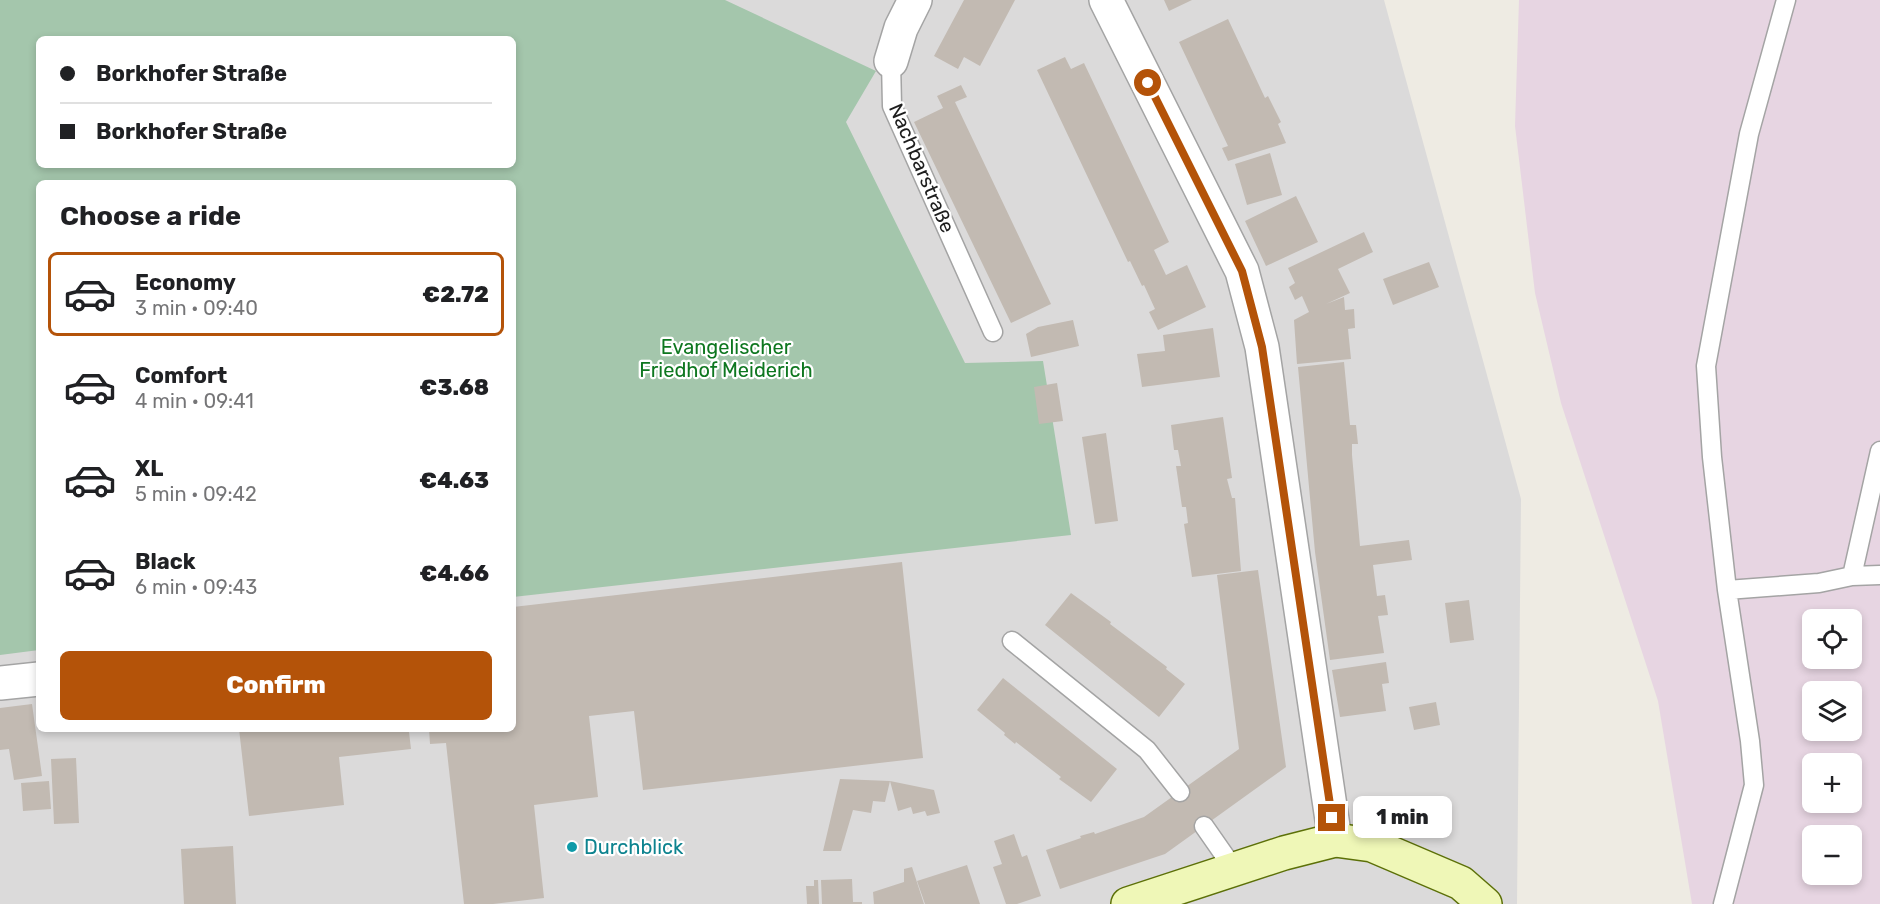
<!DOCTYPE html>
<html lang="en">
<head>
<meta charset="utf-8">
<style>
  :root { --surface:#fff; --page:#f2f2f2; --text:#202124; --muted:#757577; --line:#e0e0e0; --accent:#b45309 }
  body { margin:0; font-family:Rubik,sans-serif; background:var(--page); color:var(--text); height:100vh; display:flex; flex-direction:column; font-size:22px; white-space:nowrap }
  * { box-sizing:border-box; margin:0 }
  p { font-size:20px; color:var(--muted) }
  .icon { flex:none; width:33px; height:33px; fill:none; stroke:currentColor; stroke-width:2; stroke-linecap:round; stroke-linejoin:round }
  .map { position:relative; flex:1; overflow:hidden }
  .side { position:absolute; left:36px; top:180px; width:480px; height:552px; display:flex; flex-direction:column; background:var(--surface); border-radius:9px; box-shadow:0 3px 9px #0003 }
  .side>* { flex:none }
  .banner { position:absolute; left:36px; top:36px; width:480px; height:132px; border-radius:9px; box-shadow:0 3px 9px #0003; display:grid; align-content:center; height:132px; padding:0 24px; background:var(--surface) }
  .controls { position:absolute; left:1802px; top:609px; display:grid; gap:12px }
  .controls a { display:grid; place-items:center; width:60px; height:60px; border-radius:9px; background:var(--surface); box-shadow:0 3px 9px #0003; font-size:30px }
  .end { position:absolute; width:27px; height:27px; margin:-14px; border:8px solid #b45309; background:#fff; box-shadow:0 0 0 3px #fff }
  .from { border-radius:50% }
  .bubble { position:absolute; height:42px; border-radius:9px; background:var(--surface); box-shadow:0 3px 9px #0003; font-size:20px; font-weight:800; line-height:42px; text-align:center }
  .banner b { display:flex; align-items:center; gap:21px; height:57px; font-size:22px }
  .banner b+b { border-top:2px solid var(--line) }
  .banner i { width:15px; height:15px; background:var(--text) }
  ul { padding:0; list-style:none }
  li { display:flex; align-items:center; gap:18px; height:84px; margin:0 12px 9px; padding:0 12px; border:3px solid transparent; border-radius:9px }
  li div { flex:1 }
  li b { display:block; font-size:22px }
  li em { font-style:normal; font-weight:800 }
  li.selected { border-color:var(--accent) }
  li>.icon { width:54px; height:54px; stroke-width:1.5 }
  h2 { padding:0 24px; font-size:27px; line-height:72px }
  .primary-button { display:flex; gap:12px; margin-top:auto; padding:12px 24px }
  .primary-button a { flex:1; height:69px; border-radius:9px; background:var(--accent); color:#fff; font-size:24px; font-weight:800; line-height:69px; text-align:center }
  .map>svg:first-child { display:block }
  .residential { fill:#dbdada; fill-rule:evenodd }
  .industrial { fill:#e7d5e2; fill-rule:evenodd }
  .cemetery { fill:#a4c6ac; fill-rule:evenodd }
  .building { fill:#c2bab2 }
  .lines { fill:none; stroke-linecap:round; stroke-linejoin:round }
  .lane-casing { stroke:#a4a4a4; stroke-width:21 }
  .street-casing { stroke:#a4a4a4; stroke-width:36 }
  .secondary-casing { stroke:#5c7008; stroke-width:36 }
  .lane { stroke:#fff; stroke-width:18 }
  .street { stroke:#fff; stroke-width:33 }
  .secondary { stroke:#eff7b7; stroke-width:33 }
  .route { stroke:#b45309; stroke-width:8 }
  .culture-dot { fill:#0f9aa8; stroke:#fff; stroke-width:2 }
  .labels { text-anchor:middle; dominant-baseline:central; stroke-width:4.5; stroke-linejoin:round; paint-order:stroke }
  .street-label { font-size:20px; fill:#1d1d1d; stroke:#fff }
  .park-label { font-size:20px; fill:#0e7720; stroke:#fff }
  .culture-label { font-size:20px; fill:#0d838f; stroke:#fff; text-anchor:start }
</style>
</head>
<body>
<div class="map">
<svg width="1880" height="904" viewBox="0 0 1880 904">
  <rect width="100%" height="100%" fill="#eeebe3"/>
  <!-- residential -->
  <path class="residential" d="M 0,0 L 1384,0 L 1521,499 L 1517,904 L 0,904 ZM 39,39 L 513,39 L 513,165 L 39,165 ZM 39,183 L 513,183 L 513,729 L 39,729 Z"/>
  <!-- industrial -->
  <path class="industrial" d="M 1519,0 L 1880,0 L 1880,904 L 1692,904 L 1658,701 L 1561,403 L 1535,293 L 1515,126 ZM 1812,620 L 1851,620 L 1851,658 L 1812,658 ZM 1812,692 L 1851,692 L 1851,730 L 1812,730 ZM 1812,764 L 1851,764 L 1851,802 L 1812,802 ZM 1812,836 L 1851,836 L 1851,874 L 1812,874 Z"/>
  <!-- cemetery -->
  <path class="cemetery" d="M 0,0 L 725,0 L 876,71 L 846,122 L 965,363 L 1043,361 L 1071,535 L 513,597 L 513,183 L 39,183 L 39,650 L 0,655 ZM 39,39 L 513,39 L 513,165 L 39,165 Z"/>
  <!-- building -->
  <path class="building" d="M 964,0 L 1015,0 L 980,66 L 964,57 L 958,69 L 934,56 Z
    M 1164,0 L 1192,0 L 1169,11 Z
    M 1228,19 L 1265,98 L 1268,96 L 1281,122 L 1278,124 L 1286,143 L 1228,161 L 1222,148 L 1228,146 L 1179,42 Z
    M 1065,57 L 1071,69 L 1084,63 L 1169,242 L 1154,250 L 1166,275 L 1187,265 L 1206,307 L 1158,330 L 1149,312 L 1155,309 L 1144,285 L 1142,286 L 1130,261 L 1128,262 L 1037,70 Z
    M 961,85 L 967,97 L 955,102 L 1051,304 L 1011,323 L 914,122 L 943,108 L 937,96 Z
    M 1270,153 L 1282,195 L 1247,205 L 1235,164 Z
    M 1296,196 L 1318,242 L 1266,266 L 1245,221 Z
    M 1364,232 L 1373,252 L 1338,269 L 1350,293 L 1326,304 L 1344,297 L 1345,310 L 1354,309 L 1355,328 L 1348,329 L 1351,359 L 1297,364 L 1294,320 L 1309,312 L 1302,296 L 1295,300 L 1289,287 L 1295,283 L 1288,268 Z
    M 1429,262 L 1439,287 L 1393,305 L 1383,279 Z
    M 1073,320 L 1079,346 L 1031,357 L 1026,334 L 1038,327 Z
    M 1213,328 L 1220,377 L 1142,387 L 1137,354 L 1165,351 L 1163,335 Z
    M 1344,362 L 1350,425 L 1356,425 L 1358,444 L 1352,444 L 1352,455 L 1360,546 L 1409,540 L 1412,560 L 1373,565 L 1377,596 L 1385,595 L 1388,615 L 1378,616 L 1384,653 L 1330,660 L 1315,552 L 1298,367 Z
    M 1057,383 L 1063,421 L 1039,424 L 1034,387 Z
    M 1223,417 L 1232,478 L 1227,479 L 1232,498 L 1235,498 L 1241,571 L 1192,577 L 1184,524 L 1188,523 L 1186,507 L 1182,507 L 1176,466 L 1181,466 L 1178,450 L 1174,450 L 1171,425 Z
    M 1106,433 L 1118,521 L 1095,524 L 1082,437 Z
    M 902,562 L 923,758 L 643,790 L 634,711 L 589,716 L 598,797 L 534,805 L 544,898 L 493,904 L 464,904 L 446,743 L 430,744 L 429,729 L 513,729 L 513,607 Z
    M 1258,570 L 1286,767 L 1165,854 L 1060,889 L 1046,850 L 1081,838 L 1080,836 L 1094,832 L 1095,834 L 1144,817 L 1239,749 L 1217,575 Z
    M 1071,593 L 1111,622 L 1110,624 L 1167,667 L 1166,669 L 1185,684 L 1159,717 L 1045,625 Z
    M 1469,600 L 1474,640 L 1450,643 L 1445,603 Z
    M 1386,662 L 1389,683 L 1382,684 L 1386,711 L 1340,717 L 1332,670 Z
    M 1003,678 L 1117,769 L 1091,802 L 1059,779 L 1061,777 L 1016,742 L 1015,744 L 1004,735 L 1005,733 L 977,710 Z
    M 1436,702 L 1440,725 L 1414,730 L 1409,707 Z
    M 32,704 L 42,776 L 14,780 L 9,749 L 0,750 L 0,708 Z
    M 239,729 L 424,729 L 424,731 L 409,732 L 411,749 L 339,757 L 344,805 L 249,816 Z
    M 76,758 L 79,823 L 54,824 L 51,759 Z
    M 840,779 L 890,781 L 885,802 L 873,801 L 871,813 L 853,810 L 841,851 L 823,851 Z
    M 49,781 L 51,809 L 23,811 L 21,783 Z
    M 890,781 L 934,790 L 940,813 L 927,816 L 925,811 L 913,814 L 911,807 L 898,811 Z
    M 1014,834 L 1022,857 L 1027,855 L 1041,896 L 1017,904 L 1006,904 L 993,867 L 1002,864 L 994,841 Z
    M 233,846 L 236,904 L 184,904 L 181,849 Z
    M 967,865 L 980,904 L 925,904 L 917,881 Z
    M 912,867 L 924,904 L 874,904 L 873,892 L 904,882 L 904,869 Z
    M 852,879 L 853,902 L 862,902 L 862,904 L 822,904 L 821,880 Z
    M 814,880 L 818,880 L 819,904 L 807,904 L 806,886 L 814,886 Z"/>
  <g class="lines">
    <!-- lane casing -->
    <g class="lane-casing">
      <path id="lane" d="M 891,61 L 892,106 L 993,332
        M 1852,576 L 1880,451
        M 1727,590 L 1712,457 L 1706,366 L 1749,134 L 1786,0
        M 1012,641 L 1147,750 L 1180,792
        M 1204,826 L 1234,869
        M 1723,904 L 1754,785 L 1750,741 L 1727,590 L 1819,583 L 1852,576 L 1880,575"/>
    </g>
    <!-- street casing -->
    <g class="street-casing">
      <path id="street" d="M 1106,0 L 1242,271 L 1262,347 L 1335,840
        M 891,61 L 901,28 L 915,0
        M 0,683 L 39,679"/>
    </g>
    <!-- secondary casing -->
    <g class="secondary-casing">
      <path id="secondary" d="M 1128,904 L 1284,853 L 1335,840 L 1372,845 L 1461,883 L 1485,904"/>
    </g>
    <!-- lane -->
    <use href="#lane" class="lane"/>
    <!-- street -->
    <use href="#street" class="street"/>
    <!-- secondary -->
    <use href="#secondary" class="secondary"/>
  </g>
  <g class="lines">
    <!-- route -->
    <path class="route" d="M 1148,83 L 1242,271 L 1262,347 L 1332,818"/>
  </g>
  <!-- markers -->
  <circle class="culture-dot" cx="572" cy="847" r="6"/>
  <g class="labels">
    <!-- street labels -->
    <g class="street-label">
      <text transform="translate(922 168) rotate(67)">Nachbarstraße</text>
    </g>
    <!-- park labels -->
    <g class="park-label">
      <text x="726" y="347">Evangelischer<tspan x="726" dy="23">Friedhof Meiderich</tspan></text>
    </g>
    <!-- culture labels -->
    <g class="culture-label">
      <text x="584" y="847">Durchblick</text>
    </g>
  </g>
</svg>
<div class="controls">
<a><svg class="icon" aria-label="locate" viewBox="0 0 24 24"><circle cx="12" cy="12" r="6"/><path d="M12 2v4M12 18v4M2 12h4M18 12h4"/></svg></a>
<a><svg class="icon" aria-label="layers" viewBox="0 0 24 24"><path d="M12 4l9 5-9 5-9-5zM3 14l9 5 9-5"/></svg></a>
<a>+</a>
<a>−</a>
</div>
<i class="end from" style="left:1148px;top:83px"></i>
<i class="end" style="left:1332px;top:818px"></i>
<div class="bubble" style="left:1353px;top:796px;width:99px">1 min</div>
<div class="banner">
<b><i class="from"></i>Borkhofer Straße</b>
<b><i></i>Borkhofer Straße</b>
</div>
<section class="side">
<h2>Choose a ride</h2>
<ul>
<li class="selected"><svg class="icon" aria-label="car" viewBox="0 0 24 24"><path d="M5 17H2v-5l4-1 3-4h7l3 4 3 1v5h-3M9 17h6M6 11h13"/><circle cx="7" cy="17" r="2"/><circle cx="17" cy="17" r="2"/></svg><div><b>Economy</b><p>3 min · 09:40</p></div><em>€2.72</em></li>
<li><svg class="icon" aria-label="car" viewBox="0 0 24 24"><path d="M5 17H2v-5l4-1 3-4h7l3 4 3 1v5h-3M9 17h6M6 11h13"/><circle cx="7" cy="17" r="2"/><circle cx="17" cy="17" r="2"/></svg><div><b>Comfort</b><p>4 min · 09:41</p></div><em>€3.68</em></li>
<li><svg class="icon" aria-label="car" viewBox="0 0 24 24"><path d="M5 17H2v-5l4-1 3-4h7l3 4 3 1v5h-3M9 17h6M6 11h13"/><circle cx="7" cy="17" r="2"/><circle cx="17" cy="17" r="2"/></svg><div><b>XL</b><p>5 min · 09:42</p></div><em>€4.63</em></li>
<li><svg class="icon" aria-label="car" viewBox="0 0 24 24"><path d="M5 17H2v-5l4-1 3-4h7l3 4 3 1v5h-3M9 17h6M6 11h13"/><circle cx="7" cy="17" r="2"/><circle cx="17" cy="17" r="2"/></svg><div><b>Black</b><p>6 min · 09:43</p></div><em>€4.66</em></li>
</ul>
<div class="primary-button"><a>Confirm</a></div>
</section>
</div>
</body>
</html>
